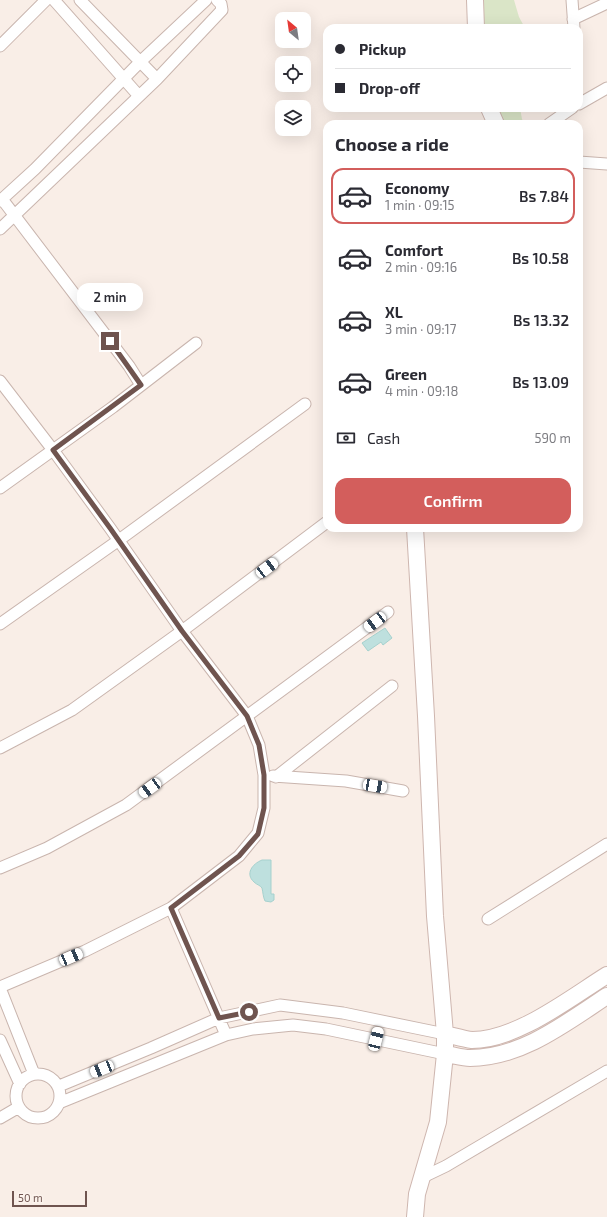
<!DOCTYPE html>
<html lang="en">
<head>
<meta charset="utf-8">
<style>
  :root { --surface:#fff; --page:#f2f2f3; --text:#2b2b33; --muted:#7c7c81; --line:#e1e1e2; --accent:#d35e5c }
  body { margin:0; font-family:"Exo 2",sans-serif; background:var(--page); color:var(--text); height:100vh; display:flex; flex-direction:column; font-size:15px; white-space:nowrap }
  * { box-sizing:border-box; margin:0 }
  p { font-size:13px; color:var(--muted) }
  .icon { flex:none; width:22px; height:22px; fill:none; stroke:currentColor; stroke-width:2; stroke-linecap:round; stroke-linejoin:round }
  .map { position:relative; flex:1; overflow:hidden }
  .sheet { position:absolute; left:323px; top:120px; width:260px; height:412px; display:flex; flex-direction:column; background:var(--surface); border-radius:12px; box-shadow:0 4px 16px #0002 }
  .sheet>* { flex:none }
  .top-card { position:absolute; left:323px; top:24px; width:260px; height:88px; border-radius:12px; box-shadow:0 4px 16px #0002; display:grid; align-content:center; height:88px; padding:0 12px; background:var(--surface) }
  .needle { width:26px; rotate:331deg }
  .fabs { position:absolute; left:275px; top:12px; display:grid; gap:8px }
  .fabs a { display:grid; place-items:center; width:36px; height:36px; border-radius:8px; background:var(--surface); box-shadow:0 4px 16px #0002; font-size:20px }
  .scale { position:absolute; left:12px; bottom:10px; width:75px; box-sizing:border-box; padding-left:4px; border:2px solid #6f544f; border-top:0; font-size:11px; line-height:14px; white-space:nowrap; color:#6f544f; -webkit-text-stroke:3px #fcf3ed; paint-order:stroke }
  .end { position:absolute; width:18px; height:18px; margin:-9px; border:5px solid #6f544f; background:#fff; box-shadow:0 0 0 2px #fff }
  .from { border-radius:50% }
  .bubble { position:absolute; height:28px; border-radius:12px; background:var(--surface); box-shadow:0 4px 16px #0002; font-size:13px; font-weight:600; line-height:28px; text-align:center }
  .car { position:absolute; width:12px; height:24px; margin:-12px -6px; border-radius:5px; box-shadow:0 0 3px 1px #0007; background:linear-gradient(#fff 24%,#345 0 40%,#fff 0 76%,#345 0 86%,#fff 0) }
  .top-card b { display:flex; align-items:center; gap:14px; height:38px; font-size:15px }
  .top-card b+b { border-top:1px solid var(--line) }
  .top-card i { width:10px; height:10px; background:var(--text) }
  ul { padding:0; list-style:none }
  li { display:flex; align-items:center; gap:12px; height:56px; margin:0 8px 6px; padding:0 4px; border:2px solid transparent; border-radius:12px }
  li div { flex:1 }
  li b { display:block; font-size:15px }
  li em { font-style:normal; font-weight:600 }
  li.active { border-color:var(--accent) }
  li>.icon { width:36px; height:36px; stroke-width:1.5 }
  h2 { padding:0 12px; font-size:18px; line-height:48px }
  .pay { display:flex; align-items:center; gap:10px; height:44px; padding:0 12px; font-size:15px }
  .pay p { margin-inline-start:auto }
  .cta { display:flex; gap:8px; margin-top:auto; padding:8px 12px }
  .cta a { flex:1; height:46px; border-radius:12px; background:var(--accent); color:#fff; font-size:16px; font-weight:600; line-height:46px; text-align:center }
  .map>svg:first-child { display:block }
  .green { fill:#dae5c7 }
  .water { fill:#bee0de; stroke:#a6d1ce }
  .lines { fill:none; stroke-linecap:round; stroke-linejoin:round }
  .street-casing { stroke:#c9b5ae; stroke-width:13 }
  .secondary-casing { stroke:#ceb6af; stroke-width:18 }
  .street { stroke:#fff; stroke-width:11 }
  .secondary { stroke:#fff; stroke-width:16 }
  .route { stroke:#6f544f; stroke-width:5 }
</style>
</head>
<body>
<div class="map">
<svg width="607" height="1217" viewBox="0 0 607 1217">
  <rect width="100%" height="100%" fill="#f9eee7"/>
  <!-- green -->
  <path class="green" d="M 475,0 L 514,0 L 519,17 L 525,28 L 476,28 Z
    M 489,108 L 520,108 L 522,119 L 524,124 L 496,124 Z"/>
  <!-- water -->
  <path class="water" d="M 385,628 L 392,638 L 383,645 L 381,642 L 368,651 L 362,643 Z
    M 262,860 L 271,860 L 271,894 L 274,894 L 274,900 L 271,902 L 265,901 C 263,897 263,892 262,888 C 260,885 257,885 254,882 C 245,874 252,864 262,860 Z"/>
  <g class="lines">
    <!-- street casing -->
    <g class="street-casing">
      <path id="street" d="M 54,0 L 139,96
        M 80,0 L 157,79
        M 572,0 L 574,28
        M 573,19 L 607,3
        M 0,46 L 46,0
        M 579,104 L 607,88
        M 549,124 L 572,108
        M 579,162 L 607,164
        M 2,199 L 129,366 L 141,385
        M 0,201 L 35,169 L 140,62 L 206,0
        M 0,229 L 157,79 L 222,10 L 221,4 L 217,0
        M 0,381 L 53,450 L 110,528 L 182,631 L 247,716 L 259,745 L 264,775 L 264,808 L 258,833 L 239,856 L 171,908 L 85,951 L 0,987
        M 0,488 L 113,407 L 196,343
        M 0,624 L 119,540 L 305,404
        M 0,748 L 72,710 L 182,631 L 327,522
        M 273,776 L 346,781 L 403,791
        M 276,777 L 392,686
        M 0,868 L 47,848 L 126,805 L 388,612
        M 171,908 L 226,1035
        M 488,919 L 607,844
        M 0,988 L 34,1074
        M 0,1040 L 20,1084
        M16 1096a22 22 0 1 1 44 0a22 22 0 1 1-44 0Z
        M 59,1086 L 151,1048 L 219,1018 L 280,1005 L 343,1013 L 445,1034
        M 59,1103 L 226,1035 L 253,1029 L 293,1025 L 326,1029 L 445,1054
        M 0,1118 L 19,1107
        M 421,1178 L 446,1166 L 607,1071"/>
    </g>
    <!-- secondary casing -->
    <g class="secondary-casing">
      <path id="secondary" d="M 475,0 L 476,28
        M 489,108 L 496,124
        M 445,1034 C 454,1036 464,1039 472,1040 C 517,1040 570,998 607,975
        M 445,1054 C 453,1055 462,1058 470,1058 C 521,1058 566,1023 607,996
        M 415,1217 L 417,1194 L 438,1122 L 445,1054 L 445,1034 L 435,916 L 426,716 L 415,528"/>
    </g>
    <!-- street -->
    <use href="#street" class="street"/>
    <!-- secondary -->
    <use href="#secondary" class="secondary"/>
  </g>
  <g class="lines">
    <!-- route -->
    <path class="route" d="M 110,341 L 141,385 L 53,450 L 110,528 L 182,631 L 247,716 L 259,745 L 264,775 L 264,808 L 258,834 L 239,856 L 171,908 L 219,1018 L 249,1012"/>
  </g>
</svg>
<div class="fabs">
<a><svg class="needle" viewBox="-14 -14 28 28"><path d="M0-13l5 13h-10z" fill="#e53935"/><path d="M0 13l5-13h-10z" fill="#7c7c81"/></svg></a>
<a><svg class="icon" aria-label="locate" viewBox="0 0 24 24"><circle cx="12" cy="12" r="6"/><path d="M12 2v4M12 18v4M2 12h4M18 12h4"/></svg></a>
<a><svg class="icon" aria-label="layers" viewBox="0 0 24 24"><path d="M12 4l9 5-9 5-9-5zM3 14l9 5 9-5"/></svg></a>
</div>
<div class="scale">50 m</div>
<i class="end from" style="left:249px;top:1012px"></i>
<i class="end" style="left:110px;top:341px"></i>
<div class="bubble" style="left:77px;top:283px;width:66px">2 min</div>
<i class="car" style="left:267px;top:568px;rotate:53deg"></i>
<i class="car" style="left:375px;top:622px;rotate:233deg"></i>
<i class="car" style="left:375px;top:786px;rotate:100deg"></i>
<i class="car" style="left:150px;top:788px;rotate:234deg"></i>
<i class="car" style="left:71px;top:957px;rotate:67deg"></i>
<i class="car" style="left:376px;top:1039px;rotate:14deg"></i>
<i class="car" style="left:102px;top:1069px;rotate:248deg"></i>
<div class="top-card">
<b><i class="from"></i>Pickup</b>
<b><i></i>Drop-off</b>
</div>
<section class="sheet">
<h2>Choose a ride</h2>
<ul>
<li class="active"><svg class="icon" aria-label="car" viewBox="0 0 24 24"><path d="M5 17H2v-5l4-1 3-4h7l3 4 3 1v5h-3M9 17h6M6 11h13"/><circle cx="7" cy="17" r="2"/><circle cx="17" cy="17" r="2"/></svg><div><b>Economy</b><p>1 min · 09:15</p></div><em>Bs 7.84</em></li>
<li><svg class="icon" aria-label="car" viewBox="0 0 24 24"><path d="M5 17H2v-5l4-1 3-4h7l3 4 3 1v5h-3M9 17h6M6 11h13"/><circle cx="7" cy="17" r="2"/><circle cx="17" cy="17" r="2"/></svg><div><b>Comfort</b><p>2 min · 09:16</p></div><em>Bs 10.58</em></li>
<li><svg class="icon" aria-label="car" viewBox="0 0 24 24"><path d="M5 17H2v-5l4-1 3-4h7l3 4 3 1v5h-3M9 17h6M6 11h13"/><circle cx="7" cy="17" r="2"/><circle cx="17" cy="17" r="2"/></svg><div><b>XL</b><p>3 min · 09:17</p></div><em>Bs 13.32</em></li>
<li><svg class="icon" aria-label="car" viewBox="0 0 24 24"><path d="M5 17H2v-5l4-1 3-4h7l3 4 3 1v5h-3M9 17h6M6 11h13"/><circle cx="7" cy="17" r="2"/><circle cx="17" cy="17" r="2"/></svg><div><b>Green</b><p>4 min · 09:18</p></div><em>Bs 13.09</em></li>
</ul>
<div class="pay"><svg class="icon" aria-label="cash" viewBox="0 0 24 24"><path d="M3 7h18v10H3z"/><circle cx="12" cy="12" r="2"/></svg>Cash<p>590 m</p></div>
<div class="cta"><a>Confirm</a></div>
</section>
</div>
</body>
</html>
